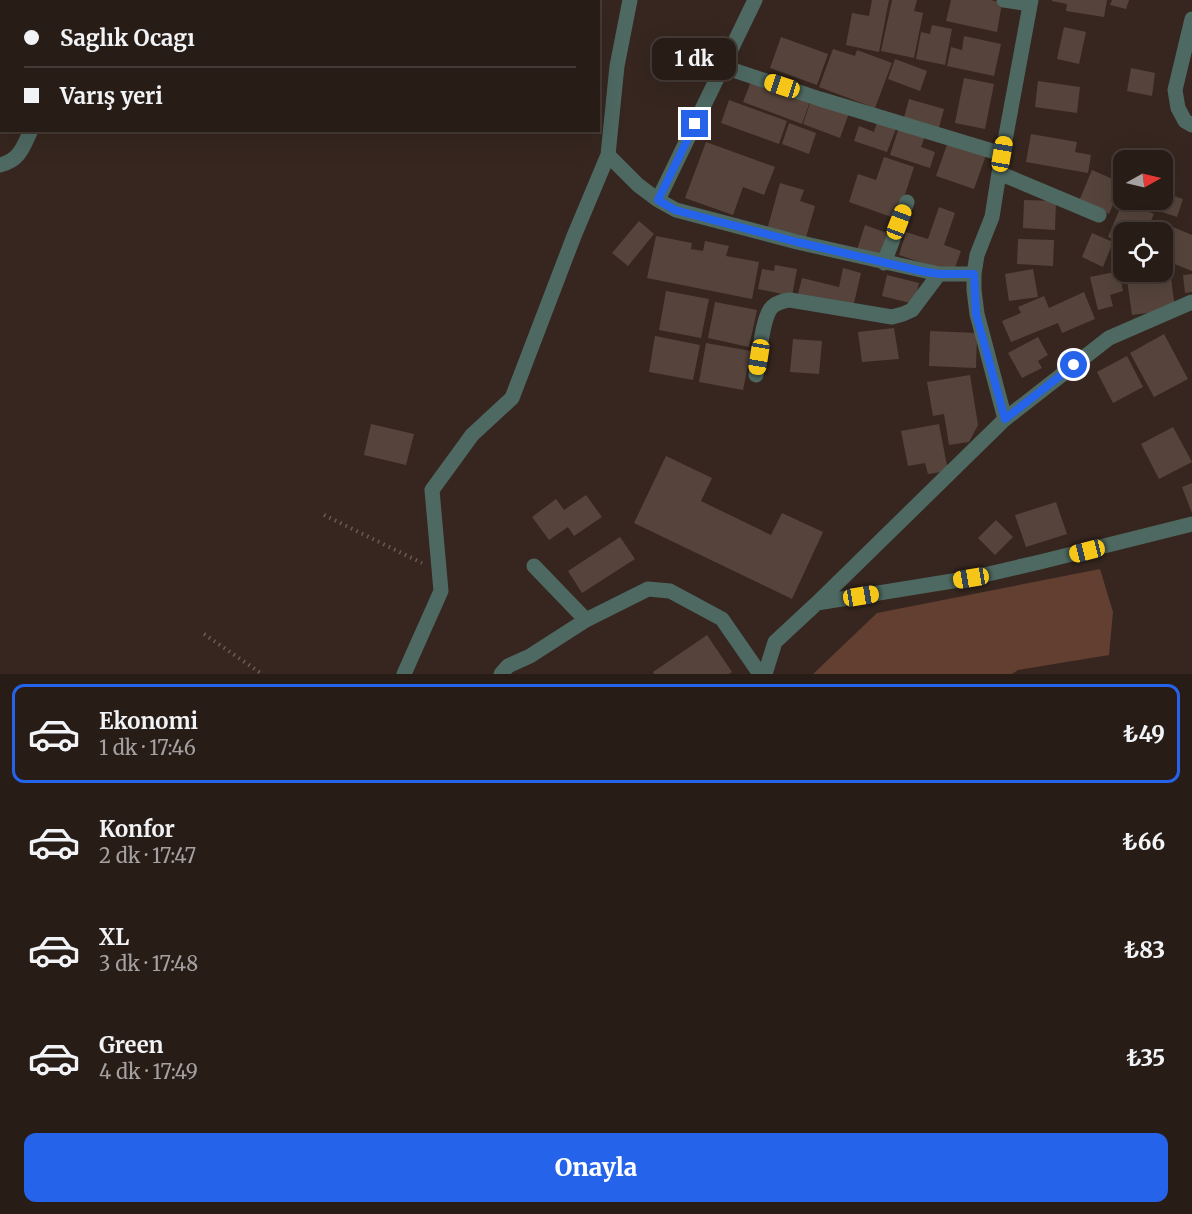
<!DOCTYPE html>
<html lang="tr">
<head>
<meta charset="utf-8">
<style>
  :root { --surface:#281c17; --page:#342924; --text:#f1f3f6; --muted:#a5a1a1; --line:#443a36; --accent:#2563eb }
  body { margin:0; font-family:Merriweather,serif; background:var(--page); color:var(--text); height:100vh; display:flex; flex-direction:column; font-size:22px; white-space:nowrap }
  * { box-sizing:border-box; margin:0 }
  p { font-size:20px; color:var(--muted) }
  .icon { flex:none; width:33px; height:33px; fill:none; stroke:currentColor; stroke-width:2; stroke-linecap:round; stroke-linejoin:round }
  .map { position:relative; height:674px; overflow:hidden }
  .drawer { display:flex; flex-direction:column; background:var(--surface); flex:1 }
  .drawer>* { flex:none }
  .banner { position:absolute; left:0px; top:0px; width:600px; height:132px; box-shadow:0 6px 24px #0002,0 0 0 2px var(--line); display:grid; align-content:center; height:132px; padding:0 24px; background:var(--surface) }
  .needle { width:39px; rotate:82deg }
  .fabs { position:absolute; left:1113px; top:150px; display:grid; gap:12px }
  .fabs a { display:grid; place-items:center; width:60px; height:60px; border-radius:12px; background:var(--surface); box-shadow:0 6px 24px #0002,0 0 0 2px var(--line); font-size:30px }
  .end { position:absolute; width:27px; height:27px; margin:-14px; border:8px solid #2563eb; background:#fff; box-shadow:0 0 0 3px #fff }
  .from { border-radius:50% }
  .bubble { position:absolute; height:42px; border-radius:12px; background:var(--surface); box-shadow:0 6px 24px #0002,0 0 0 2px var(--line); font-size:20px; font-weight:800; line-height:42px; text-align:center }
  .car { position:absolute; width:18px; height:36px; margin:-18px -9px; border-radius:8px; box-shadow:0 0 4px 2px #0007; background:linear-gradient(#f5c518 24%,#345 0 40%,#f5c518 0 76%,#345 0 86%,#f5c518 0) }
  .banner b { display:flex; align-items:center; gap:21px; height:57px; font-size:22px }
  .banner b+b { border-top:2px solid var(--line) }
  .banner i { width:15px; height:15px; background:var(--text) }
  ul { padding:10px 0 0; list-style:none }
  li { display:flex; align-items:center; gap:18px; height:99px; margin:0 12px 9px; padding:0 12px; border:3px solid transparent; border-radius:12px }
  li div { flex:1 }
  li b { display:block; font-size:22px }
  li em { font-style:normal; font-weight:800 }
  li.active { border-color:var(--accent) }
  li>.icon { width:54px; height:54px; stroke-width:1.5 }
  .action { display:flex; gap:12px; margin-top:auto; padding:12px 24px }
  .action a { flex:1; height:69px; border-radius:12px; background:var(--accent); color:#fff; font-size:24px; font-weight:800; line-height:69px; text-align:center }
  .map>svg:first-child { display:block }
  .green { fill:#623f31 }
  .building { fill:#56443c }
  .lines { fill:none; stroke-linecap:round; stroke-linejoin:round }
  .path { stroke:#6a5c56; stroke-width:4; stroke-dasharray:1.5 4.5; stroke-linecap:butt }
  .minor { stroke:#4e6962; stroke-width:15 }
  .route { stroke:#2563eb; stroke-width:8 }
</style>
</head>
<body>
<div class="map">
<svg width="1192" height="674" viewBox="0 0 1192 674">
  <rect width="100%" height="100%" fill="#36261f"/>
  <!-- green -->
  <path class="green" d="M 1100,569 L 1113,612 L 1109,655 L 1018,670 L 1012,674 L 813,674 L 877,613 Z"/>
  <!-- building -->
  <path class="building" d="M 872,0 L 889,0 L 879,52 L 846,45 L 852,13 L 869,16 Z
    M 892,0 L 917,0 L 914,11 L 923,13 L 914,58 L 881,51 Z
    M 951,0 L 991,0 L 1002,3 L 997,32 L 946,21 Z
    M 1052,0 L 1107,0 L 1104,17 L 1066,11 L 1067,4 L 1052,1 Z
    M 1112,0 L 1129,0 L 1126,9 L 1110,5 Z
    M 932,25 L 952,29 L 945,65 L 916,59 L 921,32 L 930,34 Z
    M 1064,27 L 1086,32 L 1079,64 L 1057,59 Z
    M 964,36 L 1001,44 L 994,76 L 947,66 L 951,47 L 962,50 Z
    M 781,37 L 828,54 L 817,85 L 770,68 Z
    M 833,49 L 855,56 L 857,50 L 892,63 L 875,108 L 819,87 Z
    M 895,59 L 927,71 L 920,91 L 888,79 Z
    M 1131,68 L 1155,73 L 1152,96 L 1127,91 Z
    M 964,78 L 994,84 L 985,129 L 955,123 Z
    M 752,79 L 810,101 L 802,124 L 743,102 Z
    M 1038,81 L 1080,87 L 1077,113 L 1035,107 Z
    M 909,99 L 944,109 L 938,131 L 903,121 Z
    M 729,100 L 787,121 L 779,144 L 721,123 Z
    M 811,100 L 849,113 L 840,138 L 803,124 Z
    M 878,119 L 897,126 L 887,152 L 854,141 L 859,126 L 874,132 Z
    M 789,123 L 816,133 L 809,154 L 782,144 Z
    M 899,127 L 925,136 L 921,147 L 935,152 L 930,168 L 890,155 Z
    M 1031,134 L 1077,142 L 1075,152 L 1091,155 L 1088,173 L 1026,162 Z
    M 706,142 L 775,167 L 764,195 L 743,187 L 733,215 L 685,198 Z
    M 948,142 L 986,155 L 974,189 L 936,176 Z
    M 884,157 L 914,167 L 897,219 L 849,202 L 858,174 L 876,180 Z
    M 1092,170 L 1122,183 L 1109,214 L 1079,201 Z
    M 780,183 L 804,190 L 800,201 L 815,206 L 805,241 L 767,230 Z
    M 1162,192 L 1183,199 L 1177,217 L 1156,210 L 1160,200 L 1162,200 Z
    M 1024,200 L 1056,201 L 1055,230 L 1023,228 Z
    M 1123,201 L 1154,214 L 1146,232 L 1141,232 L 1128,227 L 1126,232 L 1124,232 L 1122,243 L 1108,237 Z
    M 939,207 L 955,213 L 944,245 L 961,251 L 953,273 L 899,255 L 906,232 L 928,239 Z
    M 639,221 L 654,234 L 628,266 L 612,253 Z
    M 865,225 L 887,233 L 879,258 L 857,250 Z
    M 1173,227 L 1192,235 L 1192,271 L 1162,259 L 1162,253 Z
    M 1092,233 L 1113,242 L 1103,267 L 1082,257 Z
    M 656,236 L 692,243 L 691,249 L 703,251 L 705,241 L 729,246 L 726,256 L 759,262 L 752,299 L 647,278 Z
    M 1018,239 L 1054,240 L 1053,266 L 1017,264 Z
    M 775,265 L 797,269 L 792,296 L 758,289 L 762,269 L 774,271 Z
    M 843,268 L 861,273 L 853,307 L 798,294 L 802,278 L 839,287 Z
    M 1033,269 L 1038,297 L 1009,301 L 1005,274 Z
    M 1119,271 L 1123,291 L 1110,295 L 1113,306 L 1098,310 L 1090,277 Z
    M 1134,272 L 1145,272 L 1146,282 L 1171,278 L 1175,309 L 1132,315 L 1126,273 Z
    M 1192,274 L 1192,292 L 1185,293 L 1183,275 Z
    M 887,275 L 919,283 L 914,304 L 882,296 Z
    M 666,291 L 709,299 L 701,338 L 659,330 Z
    M 1084,292 L 1095,319 L 1062,333 L 1058,323 L 1011,342 L 1002,321 L 1021,313 L 1018,307 L 1044,296 L 1049,308 Z
    M 715,302 L 757,310 L 749,347 L 708,338 Z
    M 894,328 L 899,359 L 862,362 L 858,332 Z
    M 930,331 L 977,333 L 976,368 L 929,366 Z
    M 1164,334 L 1188,379 L 1154,397 L 1130,353 Z
    M 655,336 L 700,345 L 693,380 L 649,372 Z
    M 1038,337 L 1048,355 L 1038,361 L 1042,368 L 1022,378 L 1008,353 Z
    M 793,339 L 822,341 L 819,374 L 790,372 Z
    M 706,343 L 751,351 L 743,390 L 699,382 Z
    M 1127,356 L 1143,387 L 1113,403 L 1097,372 Z
    M 970,375 L 978,425 L 969,442 L 949,445 L 944,414 L 933,416 L 927,382 Z
    M 371,424 L 414,434 L 406,465 L 364,455 Z
    M 939,424 L 948,471 L 928,474 L 925,463 L 908,466 L 901,431 Z
    M 1173,427 L 1192,462 L 1159,479 L 1141,444 Z
    M 666,456 L 712,478 L 701,501 L 771,535 L 782,513 L 823,532 L 792,599 L 634,523 Z
    M 1192,483 L 1192,513 L 1182,487 Z
    M 586,495 L 602,517 L 574,536 L 568,527 L 549,540 L 532,517 L 556,499 L 564,510 Z
    M 1056,502 L 1067,534 L 1026,547 L 1015,515 Z
    M 996,520 L 1013,537 L 995,555 L 978,538 Z
    M 620,537 L 635,559 L 582,593 L 568,571 Z
    M 707,635 L 732,672 L 729,674 L 654,674 L 653,672 Z"/>
  <g class="lines">
    <!-- path -->
    <path class="path" d="M 324,515 L 422,563
      M 204,634 L 262,674"/>
    <!-- minor -->
    <path class="minor" d="M 1004,0 L 1030,4
      M 276,2 L 278,0
      M 1192,19 L 1175,90 L 1178,108 L 1185,121 L 1192,125
      M 724,67 L 820,99 L 1002,154
      M 608,155 L 638,185 L 658,200 L 676,210 L 797,242 L 939,274 L 974,274
      M 0,165 C 20,160 23,147 31,130
      M 999,173 L 1099,215
      M 658,200 L 755,0
      M 884,263 L 907,202
      M 756,375 C 759,359 762,317 772,307 C 777,302 783,301 790,300 L 892,317 L 903,314 L 912,310 L 939,274
      M 1005,419 L 977,314 L 974,290 L 974,274 L 977,255 L 992,217 L 999,173 L 1031,0
      M 534,566 L 586,620
      M 817,603 L 971,578 L 1040,562 L 1192,524
      M 404,674 L 441,591 L 432,490 L 472,435 L 512,398 L 574,236 L 608,155 L 617,66 L 630,0
      M 501,674 L 508,666 L 530,656 L 586,620 L 648,589 L 670,591 L 722,619 L 760,674
      M 765,674 L 775,642 L 817,603 L 1005,419 L 1109,338 L 1192,302"/>
  </g>
  <g class="lines">
    <!-- route -->
    <path class="route" d="M 695,124 L 658,200 L 675,210 L 797,242 L 921,271 L 939,274 L 974,274 L 976,314 L 1005,419 L 1074,365"/>
  </g>
</svg>
<div class="fabs">
<a><svg class="needle" viewBox="-14 -14 28 28"><path d="M0-13l5 13h-10z" fill="#e53935"/><path d="M0 13l5-13h-10z" fill="#a5a1a1"/></svg></a>
<a><svg class="icon" aria-label="locate" viewBox="0 0 24 24"><circle cx="12" cy="12" r="6"/><path d="M12 2v4M12 18v4M2 12h4M18 12h4"/></svg></a>
</div>
<i class="end from" style="left:1074px;top:365px"></i>
<i class="end" style="left:695px;top:124px"></i>
<div class="bubble" style="left:652px;top:38px;width:84px">1 dk</div>
<i class="car" style="left:782px;top:86px;rotate:288deg"></i>
<i class="car" style="left:1002px;top:154px;rotate:10deg"></i>
<i class="car" style="left:899px;top:222px;rotate:21deg"></i>
<i class="car" style="left:759px;top:357px;rotate:189deg"></i>
<i class="car" style="left:1087px;top:551px;rotate:256deg"></i>
<i class="car" style="left:971px;top:578px;rotate:261deg"></i>
<i class="car" style="left:861px;top:596px;rotate:81deg"></i>
<div class="banner">
<b><i class="from"></i>Saglık Ocagı</b>
<b><i></i>Varış yeri</b>
</div>
</div>
<section class="drawer">
<ul>
<li class="active"><svg class="icon" aria-label="car" viewBox="0 0 24 24"><path d="M5 17H2v-5l4-1 3-4h7l3 4 3 1v5h-3M9 17h6M6 11h13"/><circle cx="7" cy="17" r="2"/><circle cx="17" cy="17" r="2"/></svg><div><b>Ekonomi</b><p>1 dk · 17:46</p></div><em>₺49</em></li>
<li><svg class="icon" aria-label="car" viewBox="0 0 24 24"><path d="M5 17H2v-5l4-1 3-4h7l3 4 3 1v5h-3M9 17h6M6 11h13"/><circle cx="7" cy="17" r="2"/><circle cx="17" cy="17" r="2"/></svg><div><b>Konfor</b><p>2 dk · 17:47</p></div><em>₺66</em></li>
<li><svg class="icon" aria-label="car" viewBox="0 0 24 24"><path d="M5 17H2v-5l4-1 3-4h7l3 4 3 1v5h-3M9 17h6M6 11h13"/><circle cx="7" cy="17" r="2"/><circle cx="17" cy="17" r="2"/></svg><div><b>XL</b><p>3 dk · 17:48</p></div><em>₺83</em></li>
<li><svg class="icon" aria-label="car" viewBox="0 0 24 24"><path d="M5 17H2v-5l4-1 3-4h7l3 4 3 1v5h-3M9 17h6M6 11h13"/><circle cx="7" cy="17" r="2"/><circle cx="17" cy="17" r="2"/></svg><div><b>Green</b><p>4 dk · 17:49</p></div><em>₺35</em></li>
</ul>
<div class="action"><a>Onayla</a></div>
</section>
</body>
</html>
